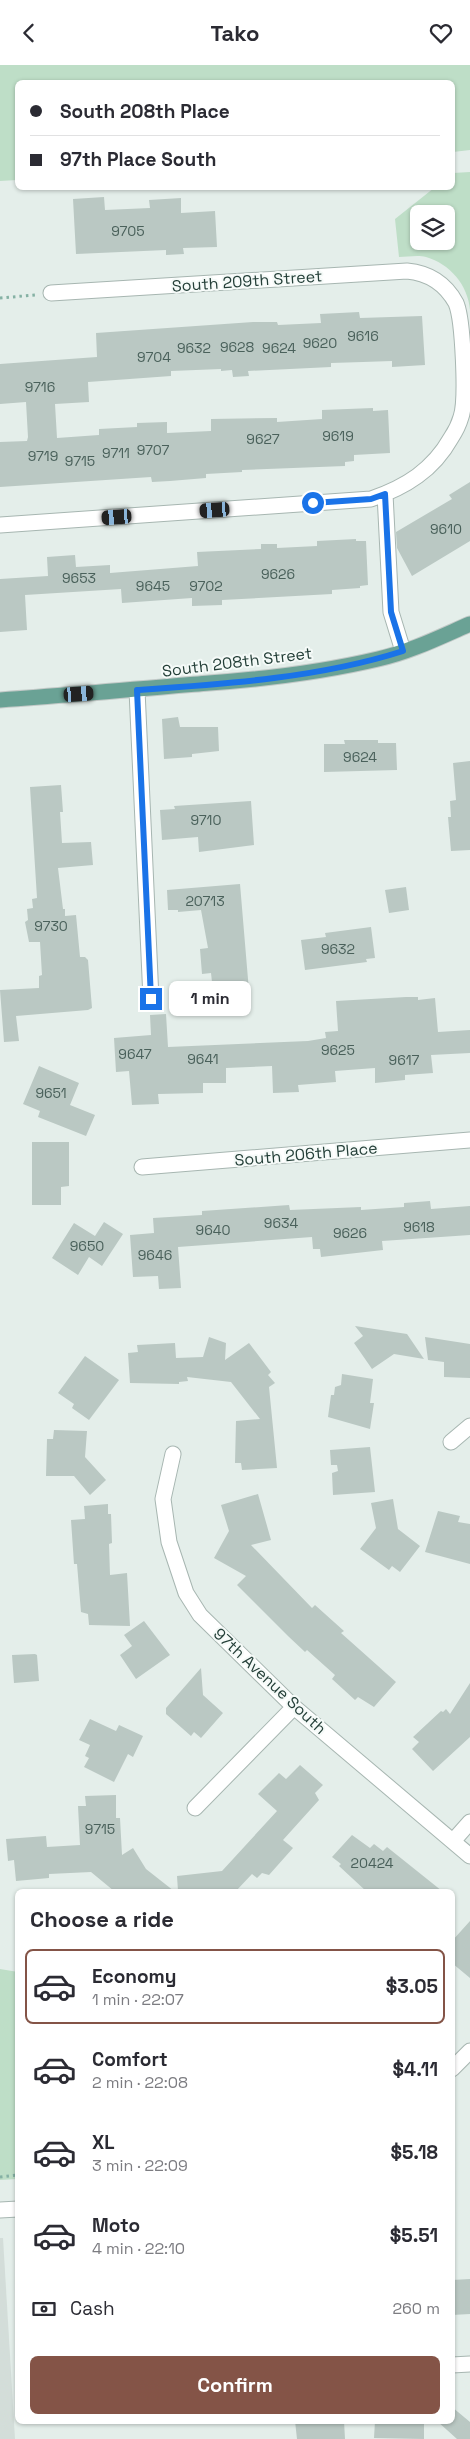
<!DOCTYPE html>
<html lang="en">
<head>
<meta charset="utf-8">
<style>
  :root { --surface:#fff; --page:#f7f7f7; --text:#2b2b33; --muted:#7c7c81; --line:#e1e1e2; --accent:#845447 }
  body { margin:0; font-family:"Space Grotesk",sans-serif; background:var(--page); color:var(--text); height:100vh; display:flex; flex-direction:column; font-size:19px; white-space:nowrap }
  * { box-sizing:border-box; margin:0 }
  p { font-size:16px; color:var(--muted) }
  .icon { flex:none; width:28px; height:28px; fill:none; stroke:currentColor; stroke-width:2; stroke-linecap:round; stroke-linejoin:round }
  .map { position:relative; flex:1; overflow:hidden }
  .details { position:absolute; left:15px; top:1824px; width:440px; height:535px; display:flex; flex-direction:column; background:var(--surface); border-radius:8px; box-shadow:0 1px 4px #0004 }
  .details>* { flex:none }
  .top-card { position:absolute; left:15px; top:15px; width:440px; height:110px; border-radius:8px; box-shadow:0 1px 4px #0004; display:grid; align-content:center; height:110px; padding:0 15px; background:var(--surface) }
  .tools { position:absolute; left:410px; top:140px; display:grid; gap:10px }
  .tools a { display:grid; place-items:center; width:45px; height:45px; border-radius:8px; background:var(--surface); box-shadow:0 1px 4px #0004; font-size:25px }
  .end { position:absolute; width:22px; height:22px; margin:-11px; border:6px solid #1a73e8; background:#fff; box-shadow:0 0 0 2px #fff }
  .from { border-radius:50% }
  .bubble { position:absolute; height:35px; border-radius:8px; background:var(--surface); box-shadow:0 1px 4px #0004; font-size:16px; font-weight:800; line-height:35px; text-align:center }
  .car { position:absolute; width:15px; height:30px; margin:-15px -8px; border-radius:6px; box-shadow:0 0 4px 1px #0007; background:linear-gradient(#222 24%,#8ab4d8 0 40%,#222 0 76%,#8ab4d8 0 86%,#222 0) }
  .top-card b { display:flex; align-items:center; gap:18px; height:48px; font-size:19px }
  .top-card b+b { border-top:1px solid var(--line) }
  .top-card i { width:12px; height:12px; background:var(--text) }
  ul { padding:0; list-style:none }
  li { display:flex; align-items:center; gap:15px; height:75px; margin:0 10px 8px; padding:0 5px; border:2px solid transparent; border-radius:8px }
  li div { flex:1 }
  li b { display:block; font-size:19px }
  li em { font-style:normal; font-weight:800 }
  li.current { border-color:var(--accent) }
  li>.icon { width:45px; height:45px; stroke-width:1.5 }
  h2 { padding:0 15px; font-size:22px; line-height:60px }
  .pay { display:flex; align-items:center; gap:12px; height:55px; padding:0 15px; font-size:19px }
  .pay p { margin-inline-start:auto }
  .button { display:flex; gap:10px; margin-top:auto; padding:10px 15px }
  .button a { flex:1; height:58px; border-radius:8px; background:var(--accent); color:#fff; font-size:20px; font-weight:800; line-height:58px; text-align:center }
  header { display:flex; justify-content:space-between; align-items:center; height:65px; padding:0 15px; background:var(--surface); font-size:22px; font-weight:800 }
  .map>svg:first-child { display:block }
  .built { fill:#d3ddd9 }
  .green { fill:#bedec7; fill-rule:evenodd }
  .building { fill:#bac8c3 }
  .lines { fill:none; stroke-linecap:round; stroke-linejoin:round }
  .minor-casing { stroke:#a7b6b1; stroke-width:17 }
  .major-casing { stroke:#c2c9c7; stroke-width:17 }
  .path { stroke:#85b1a4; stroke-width:3; stroke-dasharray:2.5 4; stroke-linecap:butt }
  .minor { stroke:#fff; stroke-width:15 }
  .major { stroke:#6aa295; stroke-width:15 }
  .route { stroke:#1a73e8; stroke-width:6 }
  .labels { text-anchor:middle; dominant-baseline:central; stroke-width:4; stroke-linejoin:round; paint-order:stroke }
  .number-label { font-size:14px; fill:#4a615b }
  .street-label { font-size:16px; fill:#243f38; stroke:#f5faf8 }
</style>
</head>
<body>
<header><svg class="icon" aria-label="back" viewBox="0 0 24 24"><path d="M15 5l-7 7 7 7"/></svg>Tako<svg class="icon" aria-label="heart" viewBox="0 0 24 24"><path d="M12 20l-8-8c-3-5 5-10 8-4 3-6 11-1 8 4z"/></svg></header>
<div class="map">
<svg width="470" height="2374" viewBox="0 0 470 2374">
  <rect width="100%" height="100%" fill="#e4eeea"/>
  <!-- built -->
  <path class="built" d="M 0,2173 L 3,2173 L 15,2374 L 0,2374 Z"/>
  <!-- green -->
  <path class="green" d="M 0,0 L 470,0 L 470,85 L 453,87 L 452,18 L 18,18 L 17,115 L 0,116 Z
    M 470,107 L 470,245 C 468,220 450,199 426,192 C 418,190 407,192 399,192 L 395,154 L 434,123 L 452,122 L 453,108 ZM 419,149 L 446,149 L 446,176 L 419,176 Z
    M 0,1904 L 18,1907 L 17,2114 L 0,2115 Z"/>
  <!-- building -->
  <path class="building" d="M 104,132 L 105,145 L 150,143 L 149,135 L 181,133 L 181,148 L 215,146 L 217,182 L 183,183 L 184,189 L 166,190 L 166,185 L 76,189 L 73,134 Z
    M 359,247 L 360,253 L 422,251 L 425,300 L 392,302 L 392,296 L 363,297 L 331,298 L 331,302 L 248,306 L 249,311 L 233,312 L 232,305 L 221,306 L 221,304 L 171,306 L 171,311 L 88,317 L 89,337 L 55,339 L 57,373 L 99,370 L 99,364 L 137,362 L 137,358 L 167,357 L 167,368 L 211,366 L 211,354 L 277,353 L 277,357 L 322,354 L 322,345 L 373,343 L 373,346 L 388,345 L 390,388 L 354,390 L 354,396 L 345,397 L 345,401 L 242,405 L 242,407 L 206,409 L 206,413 L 170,416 L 152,417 L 151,412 L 0,422 L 0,377 L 27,376 L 28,372 L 26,337 L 0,339 L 0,299 L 97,292 L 96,268 L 253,257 L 277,257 L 278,260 L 321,258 L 320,249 Z
    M 470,417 L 470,476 L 412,511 L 397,483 L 396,467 L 452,434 L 449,430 Z
    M 356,474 L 356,476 L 366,476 L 368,520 L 360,521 L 360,523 L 332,525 L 332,529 L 222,535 L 222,540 L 192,541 L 192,533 L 122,538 L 121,524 L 25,530 L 27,565 L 0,567 L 0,514 L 48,511 L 47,492 L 75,490 L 76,502 L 110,500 L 110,508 L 198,501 L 197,487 L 261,484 L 261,479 L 277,479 L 277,483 L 317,481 L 317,476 Z
    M 178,652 L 180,662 L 218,662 L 219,686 L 192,689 L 192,692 L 164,694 L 162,654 Z
    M 344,675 L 378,675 L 378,678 L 396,678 L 397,705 L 324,707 L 324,679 L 345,679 Z
    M 470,696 L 470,785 L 451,786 L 448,752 L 451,752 L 450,736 L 456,735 L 453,698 Z
    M 61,720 L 63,747 L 60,747 L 62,778 L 91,777 L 93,800 L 58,803 L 63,844 L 65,844 L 65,851 L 76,850 L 80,892 L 85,892 L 88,895 L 92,943 L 88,945 L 16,951 L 19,976 L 4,977 L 0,925 L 39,923 L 39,911 L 42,910 L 40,877 L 29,877 L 25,857 L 28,855 L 27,844 L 33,843 L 32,834 L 37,833 L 30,722 Z
    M 251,736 L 254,780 L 199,787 L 198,772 L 162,775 L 160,745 L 175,744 L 174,741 Z
    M 240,819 L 250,938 L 222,940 L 214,935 L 211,908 L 202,909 L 200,884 L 208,883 L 201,845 L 178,847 L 178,845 L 168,845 L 167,825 Z
    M 406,822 L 409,845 L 389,848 L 385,825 Z
    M 371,862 L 375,893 L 366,894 L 367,897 L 305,905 L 301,875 L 326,872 L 325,868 Z
    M 406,932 L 418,932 L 418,935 L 435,933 L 438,967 L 470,965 L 470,988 L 431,990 L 433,1008 L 405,1010 L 405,1015 L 375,1018 L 375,1003 L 335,1006 L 336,1017 L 298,1020 L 299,1027 L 273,1028 L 272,1001 L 226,1003 L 226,1018 L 203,1018 L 203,1028 L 158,1029 L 159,1039 L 132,1040 L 129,1006 L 116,1007 L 114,973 L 151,970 L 150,950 L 166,949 L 168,982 L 308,976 L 326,973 L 325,967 L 338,966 L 336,936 Z
    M 39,1001 L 79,1018 L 70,1040 L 95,1050 L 86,1071 L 38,1052 L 40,1046 L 23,1039 Z
    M 32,1077 L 69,1077 L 69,1121 L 61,1122 L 61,1140 L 32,1140 Z
    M 430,1136 L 431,1144 L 470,1141 L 470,1170 L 382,1176 L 383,1185 L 321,1192 L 320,1184 L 313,1184 L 312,1172 L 178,1182 L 181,1223 L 159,1224 L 158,1211 L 133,1212 L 130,1170 L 154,1168 L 153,1153 L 202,1150 L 202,1146 L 289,1140 L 290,1145 L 361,1142 L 361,1145 L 404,1142 L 404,1138 Z
    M 104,1157 L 123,1169 L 102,1201 L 89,1192 L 78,1210 L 52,1193 L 74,1158 L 95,1171 Z
    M 355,1261 L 407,1269 L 424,1294 L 394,1289 L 372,1304 L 354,1278 L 363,1271 Z
    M 209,1272 L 226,1278 L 225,1295 L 249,1278 L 271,1307 L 268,1310 L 275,1318 L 269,1322 L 277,1403 L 242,1405 L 241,1398 L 235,1398 L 236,1356 L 260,1354 L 231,1317 L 187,1312 L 188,1316 L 179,1317 L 179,1319 L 130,1318 L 128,1288 L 138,1287 L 137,1280 L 175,1278 L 176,1293 L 203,1292 Z
    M 425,1272 L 470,1279 L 470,1313 L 444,1312 L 444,1297 L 428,1295 Z
    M 85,1291 L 119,1315 L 89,1355 L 72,1343 L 74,1339 L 58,1328 Z
    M 342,1309 L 373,1314 L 370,1338 L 374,1338 L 370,1364 L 328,1352 L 331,1330 L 334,1330 L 335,1322 L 341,1320 Z
    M 54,1365 L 87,1366 L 85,1392 L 106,1415 L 90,1430 L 74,1411 L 46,1411 L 47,1374 L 53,1374 Z
    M 370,1382 L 375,1427 L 333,1430 L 332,1408 L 338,1406 L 337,1400 L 331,1400 L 330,1385 Z
    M 258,1429 L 271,1475 L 251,1480 L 312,1543 L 315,1540 L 344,1566 L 341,1568 L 396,1617 L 374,1642 L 358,1632 L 355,1635 L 332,1614 L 335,1610 L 307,1585 L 305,1587 L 288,1571 L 237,1520 L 246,1511 L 214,1493 L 229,1466 L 221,1440 Z
    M 393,1434 L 398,1464 L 420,1481 L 400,1507 L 392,1501 L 389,1505 L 360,1484 L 376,1463 L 371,1438 Z
    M 108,1439 L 108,1449 L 111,1449 L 112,1478 L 109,1479 L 110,1510 L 127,1508 L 130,1561 L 89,1560 L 88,1549 L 81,1547 L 77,1499 L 74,1499 L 71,1455 L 85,1454 L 84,1441 Z
    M 438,1446 L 460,1451 L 458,1457 L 470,1459 L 470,1499 L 425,1487 Z
    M 144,1556 L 170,1590 L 136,1614 L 120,1590 L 132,1581 L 124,1570 Z
    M 35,1589 L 37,1590 L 39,1616 L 14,1618 L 12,1590 Z
    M 201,1603 L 203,1630 L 223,1648 L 201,1673 L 194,1667 L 191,1671 L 166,1649 L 166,1643 Z
    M 470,1618 L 470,1672 L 433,1706 L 412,1684 L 419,1677 L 413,1672 L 441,1646 L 443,1647 L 446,1644 L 450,1649 Z
    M 90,1654 L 116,1666 L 119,1660 L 143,1671 L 133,1692 L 128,1689 L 114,1717 L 84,1702 L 89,1693 L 85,1691 L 90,1680 L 79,1675 Z
    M 300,1700 L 323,1720 L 315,1728 L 319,1735 L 283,1775 L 293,1783 L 269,1810 L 262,1808 L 257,1813 L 252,1809 L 236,1826 L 178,1826 L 177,1811 L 222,1806 L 277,1746 L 258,1729 L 279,1708 L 286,1714 Z
    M 116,1730 L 116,1753 L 120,1753 L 122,1790 L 133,1783 L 146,1804 L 174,1826 L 114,1826 L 91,1807 L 49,1809 L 49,1813 L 16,1816 L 14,1795 L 8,1796 L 6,1774 L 46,1771 L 47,1782 L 80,1780 L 78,1741 L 86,1741 L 85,1731 Z
    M 352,1770 L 370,1783 L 374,1779 L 383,1786 L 387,1782 L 442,1826 L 366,1826 L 339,1801 L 341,1799 L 332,1792 Z
    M 470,1856 L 470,1913 L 452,1898 L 452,1876 Z
    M 470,2214 L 470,2249 L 452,2250 L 452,2215 Z
    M 452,2342 L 470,2357 L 470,2374 L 457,2374 L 437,2356 L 452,2356 Z
    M 295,2356 L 344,2356 L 345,2374 L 297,2374 Z
    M 375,2356 L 424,2356 L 424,2374 L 374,2373 Z"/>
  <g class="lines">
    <!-- minor casing -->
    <g class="minor-casing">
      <path id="minor" d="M 385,429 L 391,547 L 403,586
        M 0,460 L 371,434 C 406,422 433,405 451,373 C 455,367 459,359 461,352 C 467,335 463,254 456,238 C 445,218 429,208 407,206 L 51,228
        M 137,625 L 151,934
        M 142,1102 L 470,1075
        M 451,1377 L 470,1361
        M 173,1389 L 163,1434 L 169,1477 L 186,1528 L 200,1550 L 294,1642 L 470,1791
        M 195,1743 L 294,1642
        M 454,1775 L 470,1757
        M 452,2004 L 470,1986
        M 0,2145 L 18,2144
        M 452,2300 L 470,2299"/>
    </g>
    <!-- major casing -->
    <g class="major-casing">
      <path id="major" d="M 0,635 C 70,630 139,624 209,618 C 265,614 323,607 378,594 C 410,587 440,572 470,559"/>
    </g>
    <!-- path -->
    <path class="path" d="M 0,233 L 35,230
      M 0,2112 L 18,2110"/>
    <!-- minor -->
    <use href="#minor" class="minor"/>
    <!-- major -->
    <use href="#major" class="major"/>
  </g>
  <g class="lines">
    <!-- route -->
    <path class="route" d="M 151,934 L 137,625 C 225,619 319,613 403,586 L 391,547 L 385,429 L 371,434 L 313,438"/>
  </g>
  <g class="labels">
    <!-- number labels -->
    <g class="number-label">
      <text x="128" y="166">9705</text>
      <text x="363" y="271">9616</text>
      <text x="320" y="278">9620</text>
      <text x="237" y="282">9628</text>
      <text x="194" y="283">9632</text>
      <text x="279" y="283">9624</text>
      <text x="154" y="292">9704</text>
      <text x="40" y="322">9716</text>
      <text x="338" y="371">9619</text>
      <text x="263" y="374">9627</text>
      <text x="153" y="385">9707</text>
      <text x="116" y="388">9711</text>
      <text x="43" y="391">9719</text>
      <text x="80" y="396">9715</text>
      <text x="446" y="464">9610</text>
      <text x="278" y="509">9626</text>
      <text x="79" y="513">9653</text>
      <text x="153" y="521">9645</text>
      <text x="206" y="521">9702</text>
      <text x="360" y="692">9624</text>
      <text x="206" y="755">9710</text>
      <text x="205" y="836">20713</text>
      <text x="51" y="861">9730</text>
      <text x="338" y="884">9632</text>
      <text x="338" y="985">9625</text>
      <text x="135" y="989">9647</text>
      <text x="203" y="994">9641</text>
      <text x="404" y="995">9617</text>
      <text x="51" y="1028">9651</text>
      <text x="281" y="1158">9634</text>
      <text x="419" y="1162">9618</text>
      <text x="213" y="1165">9640</text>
      <text x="350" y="1168">9626</text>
      <text x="87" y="1181">9650</text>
      <text x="155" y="1190">9646</text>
      <text x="100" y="1764">9715</text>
      <text x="372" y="1798">20424</text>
    </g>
    <!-- street labels -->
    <g class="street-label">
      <text transform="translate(247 216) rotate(-4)">South 209th Street</text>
      <text transform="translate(237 597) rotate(-7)">South 208th Street</text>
      <text transform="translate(306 1089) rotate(-5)">South 206th Place</text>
      <text transform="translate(270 1616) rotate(43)">97th Avenue South</text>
    </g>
  </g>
</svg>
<div class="tools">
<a><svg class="icon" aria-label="layers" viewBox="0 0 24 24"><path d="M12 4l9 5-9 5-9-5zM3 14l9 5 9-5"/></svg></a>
</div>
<i class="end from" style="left:313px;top:438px"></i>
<i class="end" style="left:151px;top:934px"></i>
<div class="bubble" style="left:169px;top:916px;width:82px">1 min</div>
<i class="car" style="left:215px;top:445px;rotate:266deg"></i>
<i class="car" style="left:117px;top:452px;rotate:266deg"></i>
<i class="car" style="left:79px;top:629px;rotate:86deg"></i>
<div class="top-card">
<b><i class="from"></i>South 208th Place</b>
<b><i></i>97th Place South</b>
</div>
<section class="details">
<h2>Choose a ride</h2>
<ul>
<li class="current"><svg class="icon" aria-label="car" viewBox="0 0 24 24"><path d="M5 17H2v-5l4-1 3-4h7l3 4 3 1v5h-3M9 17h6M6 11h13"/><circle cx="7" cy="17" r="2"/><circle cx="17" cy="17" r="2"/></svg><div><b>Economy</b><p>1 min · 22:07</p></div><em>$3.05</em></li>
<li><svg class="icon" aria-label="car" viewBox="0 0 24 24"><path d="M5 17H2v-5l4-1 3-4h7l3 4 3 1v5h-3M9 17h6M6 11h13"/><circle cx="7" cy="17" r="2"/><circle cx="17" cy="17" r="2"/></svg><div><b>Comfort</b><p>2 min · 22:08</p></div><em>$4.11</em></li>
<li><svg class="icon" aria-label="car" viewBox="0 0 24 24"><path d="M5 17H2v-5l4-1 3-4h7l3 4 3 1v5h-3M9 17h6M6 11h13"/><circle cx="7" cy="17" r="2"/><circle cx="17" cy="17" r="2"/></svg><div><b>XL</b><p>3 min · 22:09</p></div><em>$5.18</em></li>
<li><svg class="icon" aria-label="car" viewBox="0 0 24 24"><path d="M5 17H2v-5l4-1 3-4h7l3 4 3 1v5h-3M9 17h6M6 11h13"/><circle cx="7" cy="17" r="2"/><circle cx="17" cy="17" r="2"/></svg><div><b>Moto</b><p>4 min · 22:10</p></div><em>$5.51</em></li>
</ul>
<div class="pay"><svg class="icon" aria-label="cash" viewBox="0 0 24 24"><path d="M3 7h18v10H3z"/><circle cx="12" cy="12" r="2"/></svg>Cash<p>260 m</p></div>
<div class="button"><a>Confirm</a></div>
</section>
</div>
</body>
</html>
